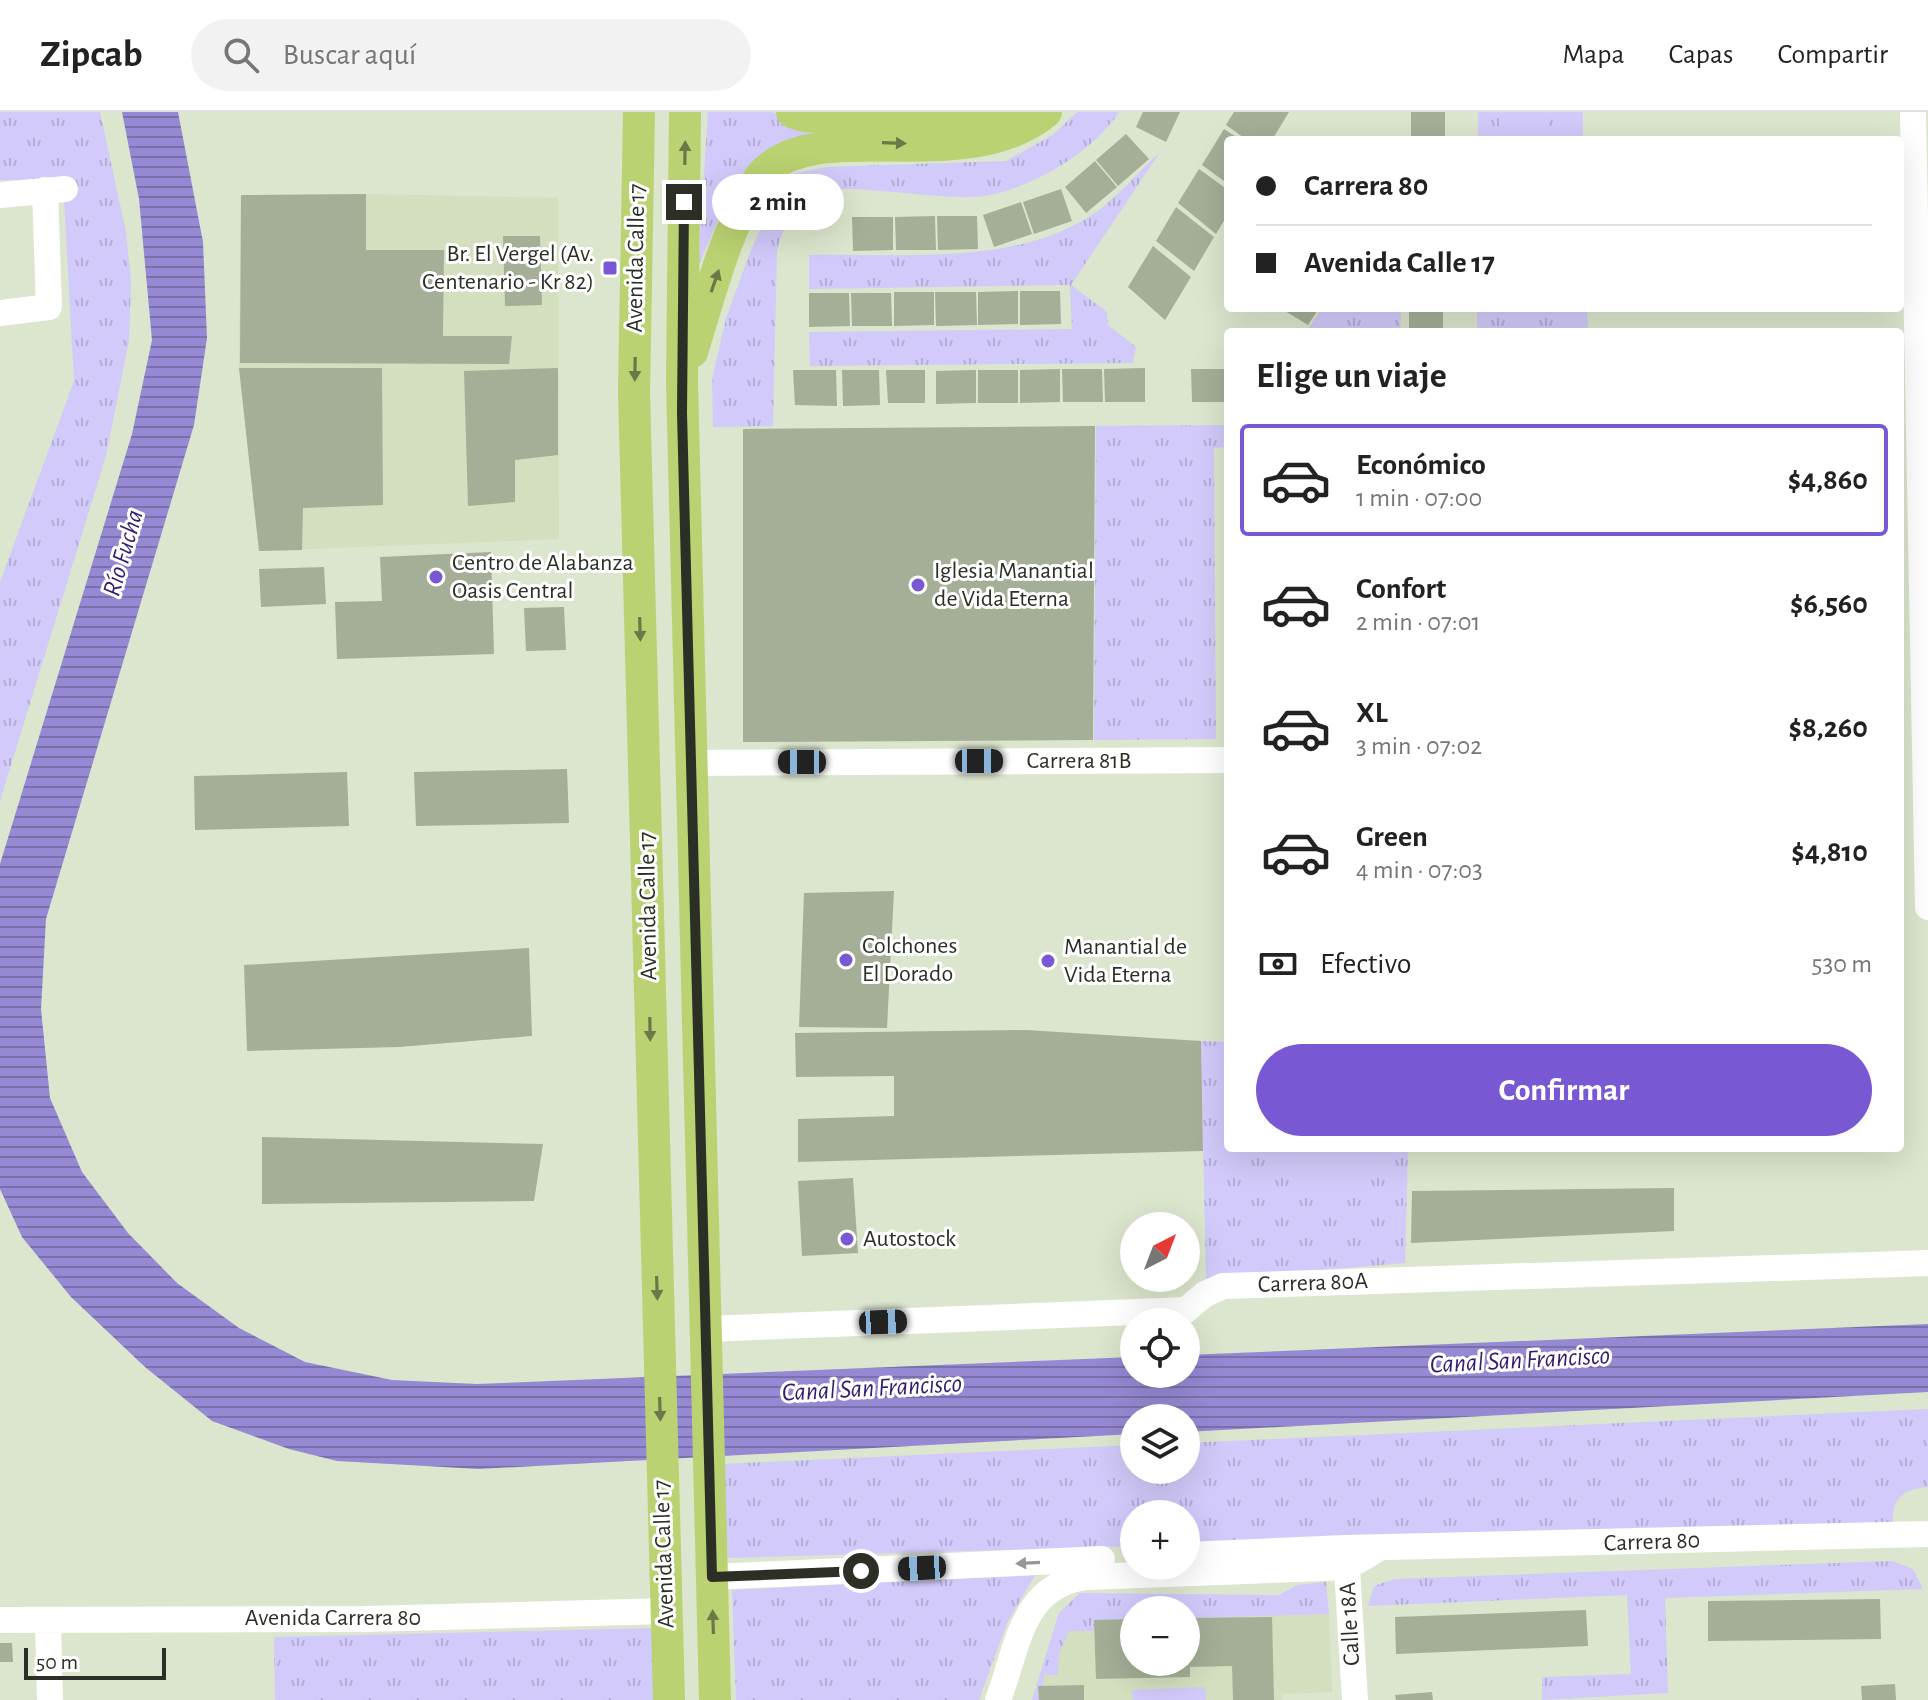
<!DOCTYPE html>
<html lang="es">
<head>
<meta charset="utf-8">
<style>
  :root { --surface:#fff; --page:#f2f2f2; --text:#222; --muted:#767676; --line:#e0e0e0; --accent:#7859d3 }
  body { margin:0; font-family:"Alegreya Sans",sans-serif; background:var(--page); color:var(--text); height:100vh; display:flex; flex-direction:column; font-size:30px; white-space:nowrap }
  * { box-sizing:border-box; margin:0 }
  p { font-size:26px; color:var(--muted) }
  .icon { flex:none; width:44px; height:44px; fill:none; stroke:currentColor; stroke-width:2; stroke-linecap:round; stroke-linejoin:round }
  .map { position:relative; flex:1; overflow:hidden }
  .sheet { position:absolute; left:1224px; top:216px; width:680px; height:824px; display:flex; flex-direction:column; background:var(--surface); border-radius:8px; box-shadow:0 8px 32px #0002 }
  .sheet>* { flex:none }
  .top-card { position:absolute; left:1224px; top:24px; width:680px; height:176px; border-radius:8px; box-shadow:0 8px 32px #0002; display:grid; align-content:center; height:176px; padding:0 32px; background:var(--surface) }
  .needle { width:52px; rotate:42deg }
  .fabs { position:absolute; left:1120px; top:1100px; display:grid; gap:16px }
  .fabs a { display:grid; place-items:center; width:80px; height:80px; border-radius:50%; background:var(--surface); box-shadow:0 8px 32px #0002; font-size:40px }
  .scale { position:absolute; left:24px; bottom:20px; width:142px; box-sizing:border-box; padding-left:8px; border:4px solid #2c2f26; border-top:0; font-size:22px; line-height:28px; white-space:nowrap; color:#2c2f26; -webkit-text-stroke:6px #fff; paint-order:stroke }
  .end { position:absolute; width:36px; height:36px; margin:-18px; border:10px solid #2c2f26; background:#fff; box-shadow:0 0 0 4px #fff }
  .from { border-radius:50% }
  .bubble { position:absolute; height:56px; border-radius:28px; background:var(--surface); box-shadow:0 8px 32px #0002; font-size:26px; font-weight:700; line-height:56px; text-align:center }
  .car { position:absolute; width:24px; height:48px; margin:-24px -12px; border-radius:10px; box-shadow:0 0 6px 2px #0007; background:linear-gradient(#222 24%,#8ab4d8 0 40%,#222 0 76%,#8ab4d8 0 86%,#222 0) }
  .top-card b { display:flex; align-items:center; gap:28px; height:76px; font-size:30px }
  .top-card b+b { border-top:2px solid var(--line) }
  .top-card i { width:20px; height:20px; background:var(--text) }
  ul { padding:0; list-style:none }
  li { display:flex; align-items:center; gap:24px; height:112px; margin:0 16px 12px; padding:0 16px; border:4px solid transparent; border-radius:8px }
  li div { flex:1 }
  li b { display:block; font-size:30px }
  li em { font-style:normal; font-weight:700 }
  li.current { border-color:var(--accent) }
  li>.icon { width:72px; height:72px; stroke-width:1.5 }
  h2 { padding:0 32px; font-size:36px; line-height:96px }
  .pay { display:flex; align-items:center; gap:20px; height:88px; padding:0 32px; font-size:30px }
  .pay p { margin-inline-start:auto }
  .button { display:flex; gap:16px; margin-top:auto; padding:16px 32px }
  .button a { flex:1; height:92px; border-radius:48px; background:var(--accent); color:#fff; font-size:32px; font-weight:700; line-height:92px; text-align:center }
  header { display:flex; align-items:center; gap:48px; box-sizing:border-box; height:112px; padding:0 40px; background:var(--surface); border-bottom:2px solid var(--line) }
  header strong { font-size:38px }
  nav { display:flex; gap:44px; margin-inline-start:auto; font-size:28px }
  .search { width:560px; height:72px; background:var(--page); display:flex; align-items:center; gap:20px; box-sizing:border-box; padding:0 28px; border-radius:44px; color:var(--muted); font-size:30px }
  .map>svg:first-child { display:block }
  .built { fill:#d3dfbf; fill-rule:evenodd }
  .grass { fill:url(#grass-tufts) }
  .garden { fill:#d1cafa }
  .water { fill:url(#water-rules) }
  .building { fill:#a5ae97 }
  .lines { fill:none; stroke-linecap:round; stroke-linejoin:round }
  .minor { stroke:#fff; stroke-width:26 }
  .major { stroke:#bad271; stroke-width:32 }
  .oneway { fill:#6c7848 }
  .oneway2 { fill:#969792 }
  .route { stroke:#2c2f26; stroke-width:10 }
  .poi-dot { fill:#7859d3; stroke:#fff; stroke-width:3 }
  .labels { text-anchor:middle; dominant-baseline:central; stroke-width:6; stroke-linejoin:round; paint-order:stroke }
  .poi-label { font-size:24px; fill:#2c2f26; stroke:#fff; text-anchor:start }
  .street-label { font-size:24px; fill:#2c2f26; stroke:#fff }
  .water-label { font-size:26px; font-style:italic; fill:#371b72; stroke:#fff }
</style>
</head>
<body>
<header>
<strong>Zipcab</strong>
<div class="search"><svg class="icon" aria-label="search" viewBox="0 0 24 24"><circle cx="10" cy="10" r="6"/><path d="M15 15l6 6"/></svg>Buscar aquí</div>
<nav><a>Mapa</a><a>Capas</a><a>Compartir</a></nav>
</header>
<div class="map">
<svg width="1928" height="1588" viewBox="0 0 1928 1588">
  <defs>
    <pattern id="grass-tufts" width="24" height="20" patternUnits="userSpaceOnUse" patternTransform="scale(2)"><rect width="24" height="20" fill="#d1cafa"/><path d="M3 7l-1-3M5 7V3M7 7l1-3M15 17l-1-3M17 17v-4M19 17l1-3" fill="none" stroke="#b4aed6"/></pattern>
    <pattern id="water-rules" width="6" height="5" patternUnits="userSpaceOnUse" patternTransform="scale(2)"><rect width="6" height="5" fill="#9689d3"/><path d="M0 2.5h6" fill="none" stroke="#7b70ab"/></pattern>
  </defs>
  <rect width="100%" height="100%" fill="#dce5cd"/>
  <!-- built -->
  <path class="built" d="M 366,82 L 558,86 L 559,427 L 259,439 L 239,256 L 241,83 Z
    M 1080,1481 L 1280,1503 L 1329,1502 L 1332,1580 L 1283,1582 L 1282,1588 L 1032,1588 L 1059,1501 ZM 1134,1498 L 1186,1498 L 1186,1550 L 1134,1550 Z"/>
  <!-- grass -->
  <path class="grass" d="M 0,0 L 100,0 L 126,120 L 131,170 L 129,228 L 106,344 L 0,689 L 0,470 L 74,269 L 63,69 L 0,68 Z
    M 708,0 L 772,0 L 793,11 L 824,18 C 734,37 734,78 698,154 Z
    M 1077,0 L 1119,0 C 1094,41 1021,83 974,85 C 947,86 920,82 894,80 C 871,79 842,73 820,81 C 795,90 783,115 777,138 L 773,314 L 713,315 L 712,267 L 726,206 L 751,138 L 779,76 L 791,62 L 826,55 L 1006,49 L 1054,22 Z
    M 1478,0 L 1583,0 L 1583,28 L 1478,28 Z
    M 1160,40 L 1071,173 L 1107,200 L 1108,213 L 1136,235 L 1133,251 L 810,254 L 809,220 L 1072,217 L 1070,173 L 809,177 L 809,143 C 897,141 1010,154 1087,106 C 1114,90 1137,61 1160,40 Z
    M 1322,196 L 1401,196 L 1400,220 L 1308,218 Z
    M 1477,196 L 1587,196 L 1588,220 L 1477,220 Z
    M 1228,313 L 1228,335 L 1214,336 L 1216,627 L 1094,628 L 1096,314 Z
    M 1201,929 L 1228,930 L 1228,1036 L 1408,1036 L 1405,1151 L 1206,1168 Z
    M 1928,1297 L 1928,1375 C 1904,1377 1891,1386 1893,1412 L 1186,1433 L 1186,1402 L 1134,1402 L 1134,1434 L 728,1446 L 722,1352 L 1134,1333 L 1134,1358 L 1186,1358 L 1186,1331 Z
    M 1892,1449 L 1913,1457 L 1923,1477 L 1665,1486 L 1668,1581 L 1542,1588 L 1542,1565 L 1631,1562 L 1627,1483 L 1368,1494 L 1374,1474 L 1394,1467 Z
    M 1035,1463 L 1007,1511 L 979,1588 L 736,1588 L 732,1478 Z
    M 1326,1470 L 1329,1502 L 1186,1506 L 1186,1498 L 1134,1498 L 1134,1507 L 1095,1508 L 1094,1519 L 1069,1519 L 1059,1541 L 1058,1563 L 1044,1563 L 1043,1574 L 1038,1575 L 1039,1588 L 1032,1588 L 1059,1501 L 1080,1481 L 1279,1483 L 1297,1473 Z
    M 653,1516 L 654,1588 L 275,1588 L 274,1525 Z"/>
  <!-- garden -->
  <path class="garden" d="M 1499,0 L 1549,0 L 1548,28 L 1499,28 Z
    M 1298,1036 L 1381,1036 L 1328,1095 L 1282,1054 Z
    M 1205,1575 L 1206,1588 L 1133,1588 L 1132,1578 Z"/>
  <!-- water -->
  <path class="water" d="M 122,0 L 178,0 L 203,130 L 207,226 L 194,313 L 46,807 L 41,897 L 50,986 L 82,1060 L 128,1121 L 177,1171 L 239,1216 L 305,1250 L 392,1268 L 477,1272 L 1134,1245 L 1134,1262 L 1186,1262 L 1186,1243 L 1928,1212 L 1928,1280 L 1186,1320 L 1186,1306 L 1134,1306 L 1134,1322 L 479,1357 L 337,1349 L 289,1337 L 212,1309 L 145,1255 L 71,1185 L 22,1125 L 0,1077 L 0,752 L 132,322 L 152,228 L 139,87 Z"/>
  <!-- building -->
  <path class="building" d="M 1143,0 L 1180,0 L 1166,30 L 1136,15 Z
    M 1234,0 L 1289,0 L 1272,28 L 1247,28 L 1226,13 Z
    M 1411,0 L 1445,0 L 1445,28 L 1411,28 Z
    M 1224,17 L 1241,28 L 1228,28 L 1228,72 L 1202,53 Z
    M 1126,22 L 1149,47 L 1118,74 L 1096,48 Z
    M 1095,49 L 1117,75 L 1086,101 L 1065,75 Z
    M 1199,57 L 1228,78 L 1228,102 L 1216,122 L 1178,91 Z
    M 1061,77 L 1072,109 L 1034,122 L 1023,90 Z
    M 366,82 L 366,138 L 444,138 L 443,224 L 512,224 L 509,252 L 240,251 L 241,83 Z
    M 1021,90 L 1032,122 L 994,135 L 983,103 Z
    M 1176,95 L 1214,125 L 1194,159 L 1156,129 Z
    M 935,104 L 936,138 L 896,138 L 895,105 Z
    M 937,104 L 977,104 L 978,137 L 938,138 Z
    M 852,105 L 893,105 L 893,138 L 853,139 Z
    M 503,124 L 540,124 L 542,193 L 505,194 Z
    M 1153,134 L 1191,165 L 1165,208 L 1128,175 Z
    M 1018,179 L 1018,212 L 978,213 L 978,180 Z
    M 1020,179 L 1060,179 L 1061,212 L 1020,213 Z
    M 894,180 L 934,180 L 934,213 L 894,214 Z
    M 935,180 L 976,180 L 977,213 L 936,214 Z
    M 809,181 L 849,181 L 850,214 L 809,215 Z
    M 851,181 L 891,181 L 892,214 L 852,214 Z
    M 1280,196 L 1319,196 L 1308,213 Z
    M 1409,196 L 1443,196 L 1443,217 L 1409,217 Z
    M 239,256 L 382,256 L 383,393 L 303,396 L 302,438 L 259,439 Z
    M 558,256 L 558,343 L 515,348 L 515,390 L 468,394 L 464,259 Z
    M 1145,256 L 1145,290 L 1105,290 L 1104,257 Z
    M 1060,257 L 1060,290 L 1020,291 L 1020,258 Z
    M 1062,257 L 1102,257 L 1103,290 L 1063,290 Z
    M 1191,257 L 1228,257 L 1228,290 L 1192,290 Z
    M 793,258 L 836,258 L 837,294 L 795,293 Z
    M 842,258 L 879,258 L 880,293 L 843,294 Z
    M 886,258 L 925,258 L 925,291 L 888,291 Z
    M 976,258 L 976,291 L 936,292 L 936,259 Z
    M 978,258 L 1018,258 L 1018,291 L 978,291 Z
    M 1095,314 L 1093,628 L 743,630 L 743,317 Z
    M 491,440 L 494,542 L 337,547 L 335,490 L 382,489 L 380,445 Z
    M 324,455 L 326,492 L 261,495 L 259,457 Z
    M 564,495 L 566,538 L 526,539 L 524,496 Z
    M 567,657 L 569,711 L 416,714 L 414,660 Z
    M 347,660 L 349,714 L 195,718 L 194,664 Z
    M 894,779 L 887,916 L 799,915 L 804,781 Z
    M 529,836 L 532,924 L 399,935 L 247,939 L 244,853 Z
    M 1026,918 L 1201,929 L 1203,1039 L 798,1050 L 798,1007 L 894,1004 L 894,964 L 796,965 L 795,921 Z
    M 262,1025 L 543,1032 L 534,1089 L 262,1092 Z
    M 853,1066 L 858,1141 L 802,1144 L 798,1069 Z
    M 1674,1076 L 1674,1119 L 1411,1131 L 1412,1079 Z
    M 1880,1487 L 1881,1527 L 1708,1529 L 1708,1489 Z
    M 1586,1498 L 1588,1534 L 1396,1542 L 1395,1505 Z
    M 1272,1505 L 1274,1588 L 1233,1588 L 1232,1554 L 1190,1555 L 1190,1565 L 1096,1567 L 1094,1508 L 1134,1507 L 1134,1550 L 1186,1550 L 1186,1506 Z
    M 0,1531 L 12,1531 L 13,1550 L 0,1550 Z
    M 1895,1572 L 1896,1588 L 1862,1588 L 1861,1574 Z
    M 1084,1573 L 1084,1588 L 1039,1588 L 1038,1574 Z
    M 1432,1580 L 1433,1588 L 1396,1588 L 1395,1583 Z"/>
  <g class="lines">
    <!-- minor -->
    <path class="minor" d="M 1913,0 L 1928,795
      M 0,83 L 65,77
      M 0,201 L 49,195 L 45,78
      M 691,651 L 1228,648
      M 705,1217 L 1186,1198 L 1205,1182 L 1223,1174 L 1928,1151
      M 1346,1440 L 1355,1588
      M 1186,1443 L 1345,1436 L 1928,1422
      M 712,1465 L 1102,1447
      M 0,1508 L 364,1507 L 666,1499
      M 48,1508 L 50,1588
      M 998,1588 C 1018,1536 1021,1472 1087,1465 L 1347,1455 L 1376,1438"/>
    <!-- major -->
    <path class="major" d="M 639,0 L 634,280 L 669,1588
      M 685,0 L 682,270 L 715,1588
      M 792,0 L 804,4 C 863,8 943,18 999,0
      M 692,240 C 710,183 726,115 760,65 C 811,0 963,68 1046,0"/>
  </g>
  <!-- one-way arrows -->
  <defs><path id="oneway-solid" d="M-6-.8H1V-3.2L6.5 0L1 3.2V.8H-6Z" transform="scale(2)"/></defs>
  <g class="oneway">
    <use href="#oneway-solid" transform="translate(894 31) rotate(2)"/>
    <use href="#oneway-solid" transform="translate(685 41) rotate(-89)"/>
    <use href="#oneway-solid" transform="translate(715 169) rotate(-71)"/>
    <use href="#oneway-solid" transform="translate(635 257) rotate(91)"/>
    <use href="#oneway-solid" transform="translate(640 517) rotate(88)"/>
    <use href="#oneway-solid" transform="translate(650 917) rotate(89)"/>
    <use href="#oneway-solid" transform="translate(657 1176) rotate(88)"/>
    <use href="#oneway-solid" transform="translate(660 1297) rotate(88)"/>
    <use href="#oneway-solid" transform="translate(713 1510) rotate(-92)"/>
  </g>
  <use class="oneway2" href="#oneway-solid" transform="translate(1028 1451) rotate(177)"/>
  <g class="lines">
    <!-- route -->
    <path class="route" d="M 684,90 L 682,301 L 712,1465 L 861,1459"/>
  </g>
  <!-- markers -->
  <g class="poi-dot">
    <rect x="602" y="148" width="16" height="16" rx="4"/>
    <circle cx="436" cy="465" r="8"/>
    <circle cx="918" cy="473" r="8"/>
    <circle cx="846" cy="848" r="8"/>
    <circle cx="1048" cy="849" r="8"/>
    <circle cx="847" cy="1127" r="8"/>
  </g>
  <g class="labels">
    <!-- poi labels -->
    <g class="poi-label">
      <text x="594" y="142" text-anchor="end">Br. El Vergel (Av.<tspan x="594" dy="28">Centenario - Kr 82)</tspan></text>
      <text x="452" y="451">Centro de Alabanza<tspan x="452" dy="28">Oasis Central</tspan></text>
      <text x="934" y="459">Iglesia Manantial<tspan x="934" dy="28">de Vida Eterna</tspan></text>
      <text x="862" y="834">Colchones<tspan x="862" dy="28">El Dorado</tspan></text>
      <text x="1064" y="835">Manantial de<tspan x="1064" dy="28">Vida Eterna</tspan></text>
      <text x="863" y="1127">Autostock</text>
    </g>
    <!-- street labels -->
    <g class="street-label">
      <text transform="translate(636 146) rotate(-89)">Avenida Calle 17</text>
      <text x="1079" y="649">Carrera 81B</text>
      <text transform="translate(648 794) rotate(-91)">Avenida Calle 17</text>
      <text transform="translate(1313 1171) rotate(-2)">Carrera 80A</text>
      <text transform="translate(1652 1430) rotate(-2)">Carrera 80</text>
      <text transform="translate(664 1442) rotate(-92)">Avenida Calle 17</text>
      <text x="333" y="1506">Avenida Carrera 80</text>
      <text transform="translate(1350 1512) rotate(-93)">Calle 18A</text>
    </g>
    <!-- water labels -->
    <g class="water-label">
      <text transform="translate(123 441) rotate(-74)">Río Fucha</text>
      <text transform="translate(1520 1248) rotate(-3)">Canal San Francisco</text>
      <text transform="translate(872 1276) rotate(-3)">Canal San Francisco</text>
    </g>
  </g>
</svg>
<div class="fabs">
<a><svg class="needle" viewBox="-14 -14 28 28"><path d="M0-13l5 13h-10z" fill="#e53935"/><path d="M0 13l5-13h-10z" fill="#767676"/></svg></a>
<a><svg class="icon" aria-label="locate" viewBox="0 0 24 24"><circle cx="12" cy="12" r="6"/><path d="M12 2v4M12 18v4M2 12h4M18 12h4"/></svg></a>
<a><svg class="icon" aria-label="layers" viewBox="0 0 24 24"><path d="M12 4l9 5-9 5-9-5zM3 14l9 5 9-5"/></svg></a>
<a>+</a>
<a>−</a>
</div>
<div class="scale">50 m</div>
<i class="end from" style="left:861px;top:1459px"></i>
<i class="end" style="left:684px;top:90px"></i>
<div class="bubble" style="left:712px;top:62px;width:132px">2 min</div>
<i class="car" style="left:979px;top:649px;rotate:90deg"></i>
<i class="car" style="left:802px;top:650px;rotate:270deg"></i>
<i class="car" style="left:883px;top:1210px;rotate:88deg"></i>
<i class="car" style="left:922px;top:1456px;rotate:267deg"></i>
<div class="top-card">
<b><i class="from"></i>Carrera 80</b>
<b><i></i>Avenida Calle 17</b>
</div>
<section class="sheet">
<h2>Elige un viaje</h2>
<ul>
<li class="current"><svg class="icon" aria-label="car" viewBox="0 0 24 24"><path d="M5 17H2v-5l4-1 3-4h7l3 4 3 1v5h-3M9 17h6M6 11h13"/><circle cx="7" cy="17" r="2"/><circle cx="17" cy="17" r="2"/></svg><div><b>Económico</b><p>1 min · 07:00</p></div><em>$4,860</em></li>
<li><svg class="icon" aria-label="car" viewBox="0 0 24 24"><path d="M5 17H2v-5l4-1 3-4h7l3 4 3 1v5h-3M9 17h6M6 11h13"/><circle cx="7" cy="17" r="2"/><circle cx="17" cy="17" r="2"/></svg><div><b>Confort</b><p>2 min · 07:01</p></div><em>$6,560</em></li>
<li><svg class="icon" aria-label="car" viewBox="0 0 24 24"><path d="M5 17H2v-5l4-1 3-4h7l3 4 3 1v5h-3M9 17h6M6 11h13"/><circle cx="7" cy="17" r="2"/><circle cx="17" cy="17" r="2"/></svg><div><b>XL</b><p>3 min · 07:02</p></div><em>$8,260</em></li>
<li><svg class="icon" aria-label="car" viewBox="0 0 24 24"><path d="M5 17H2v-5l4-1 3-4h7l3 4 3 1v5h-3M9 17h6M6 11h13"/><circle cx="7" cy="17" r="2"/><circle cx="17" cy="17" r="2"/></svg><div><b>Green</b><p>4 min · 07:03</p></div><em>$4,810</em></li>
</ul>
<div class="pay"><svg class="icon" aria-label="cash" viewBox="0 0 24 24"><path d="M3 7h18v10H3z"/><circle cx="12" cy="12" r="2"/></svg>Efectivo<p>530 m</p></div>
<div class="button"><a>Confirmar</a></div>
</section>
</div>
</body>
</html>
